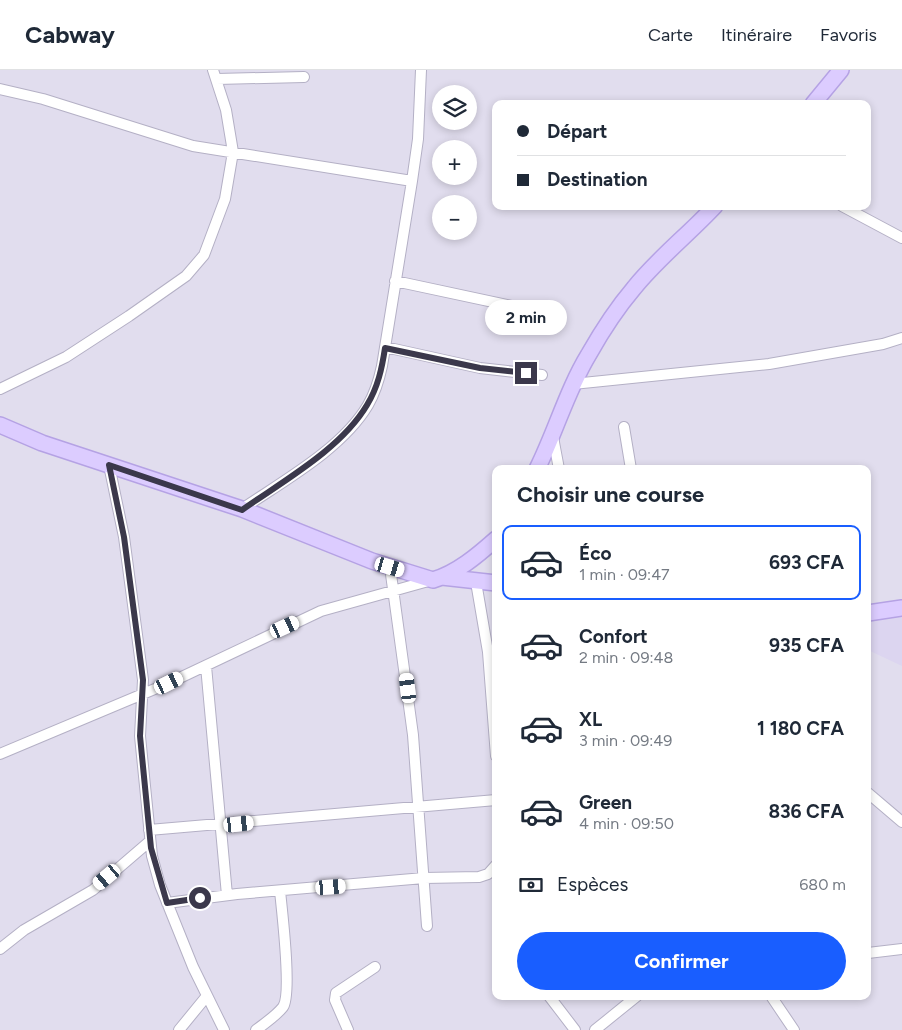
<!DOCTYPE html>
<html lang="fr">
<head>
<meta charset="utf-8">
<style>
  :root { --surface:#fff; --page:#f6f6f7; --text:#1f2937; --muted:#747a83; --line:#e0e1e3; --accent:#195eff }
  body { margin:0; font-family:Figtree,sans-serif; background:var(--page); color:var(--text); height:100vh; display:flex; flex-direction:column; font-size:19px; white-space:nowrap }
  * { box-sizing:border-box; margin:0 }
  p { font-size:16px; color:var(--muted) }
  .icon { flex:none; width:28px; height:28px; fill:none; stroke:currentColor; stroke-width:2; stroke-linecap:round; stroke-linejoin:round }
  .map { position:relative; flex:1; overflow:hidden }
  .sheet { position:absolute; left:492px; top:395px; width:379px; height:535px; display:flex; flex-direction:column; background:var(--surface); border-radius:10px; box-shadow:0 2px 8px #0003 }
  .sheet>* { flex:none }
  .banner { position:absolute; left:492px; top:30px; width:379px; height:110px; border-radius:10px; box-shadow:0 2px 8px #0003; display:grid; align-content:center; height:110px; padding:0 25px; background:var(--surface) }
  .controls { position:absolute; left:432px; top:15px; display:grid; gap:10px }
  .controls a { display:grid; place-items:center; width:45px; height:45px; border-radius:50%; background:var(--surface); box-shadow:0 2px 8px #0003; font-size:25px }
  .end { position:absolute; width:22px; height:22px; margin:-11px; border:6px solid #3b384b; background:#fff; box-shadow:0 0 0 2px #fff }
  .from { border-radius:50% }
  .bubble { position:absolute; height:35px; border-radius:18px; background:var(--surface); box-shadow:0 2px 8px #0003; font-size:16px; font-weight:700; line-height:35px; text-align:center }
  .car { position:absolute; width:15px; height:30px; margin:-15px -8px; border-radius:6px; box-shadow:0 0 4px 1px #0007; background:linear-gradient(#fff 24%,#345 0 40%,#fff 0 76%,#345 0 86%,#fff 0) }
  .banner b { display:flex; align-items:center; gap:18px; height:48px; font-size:19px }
  .banner b+b { border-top:1px solid var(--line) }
  .banner i { width:12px; height:12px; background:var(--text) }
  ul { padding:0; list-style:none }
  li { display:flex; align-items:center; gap:15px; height:75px; margin:0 10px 8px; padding:0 15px; border:2px solid transparent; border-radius:10px }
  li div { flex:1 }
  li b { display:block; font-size:19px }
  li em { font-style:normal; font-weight:700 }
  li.active { border-color:var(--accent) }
  li>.icon { width:45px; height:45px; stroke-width:1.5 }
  h2 { padding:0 25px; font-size:22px; line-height:60px }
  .pay { display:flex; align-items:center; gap:12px; height:55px; padding:0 25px; font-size:19px }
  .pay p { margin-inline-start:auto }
  .primary-button { display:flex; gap:10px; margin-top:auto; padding:10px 25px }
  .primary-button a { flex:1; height:58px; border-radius:30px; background:var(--accent); color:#fff; font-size:20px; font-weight:700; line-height:58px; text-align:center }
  header { display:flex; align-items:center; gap:30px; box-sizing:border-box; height:70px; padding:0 25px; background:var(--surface); border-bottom:1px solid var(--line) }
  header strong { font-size:24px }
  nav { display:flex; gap:28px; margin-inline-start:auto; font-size:18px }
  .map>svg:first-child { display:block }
  .residential { fill:#e1ddee; fill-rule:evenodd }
  .education { fill:#dcd5f0 }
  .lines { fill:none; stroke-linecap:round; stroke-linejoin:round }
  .street-casing { stroke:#b4b0c5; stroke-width:12 }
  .secondary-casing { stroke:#b5a2e4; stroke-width:18 }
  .street { stroke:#fff; stroke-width:10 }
  .secondary { stroke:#dcccff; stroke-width:15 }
  .route { stroke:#3b384b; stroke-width:6 }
</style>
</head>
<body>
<header>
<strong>Cabway</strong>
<nav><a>Carte</a><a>Itinéraire</a><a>Favoris</a></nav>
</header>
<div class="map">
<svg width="902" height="960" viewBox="0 0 902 960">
  <rect width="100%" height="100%" fill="#eeebf6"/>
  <!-- residential -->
  <path class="residential" d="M 0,0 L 902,0 L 902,960 L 0,960 ZM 441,24 L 469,24 L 469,51 L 441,51 ZM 496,34 L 868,34 L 868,136 L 496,136 ZM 441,79 L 469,79 L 469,106 L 441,106 ZM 441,134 L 469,134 L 469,161 L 441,161 ZM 496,399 L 868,399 L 868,926 L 496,926 Z"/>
  <!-- education -->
  <path class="education" d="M 902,543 L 902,596 L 868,580 L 868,548 Z"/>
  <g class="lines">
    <!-- street casing -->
    <g class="street-casing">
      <path id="street" d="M 217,9 L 304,7
        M 0,19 L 43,29 L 193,76 L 412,111
        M 842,136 L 902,168
        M 395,211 L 512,236
        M 385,277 L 480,298 L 542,305
        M 573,314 L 769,294 L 883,274 L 902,268
        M 0,319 L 66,287 L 129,246 L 186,206 L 204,185 L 225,129 L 233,82 L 226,40 L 213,0
        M 624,357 L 631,399
        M 553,367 L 559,399
        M 109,395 L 124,467 L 143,610 L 140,666 L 152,786 L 160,815 L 193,897 L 224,960
        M 242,439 C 283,411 342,379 368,335 C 375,323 379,310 382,296 L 412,111 L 418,69 L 421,0
        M 390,497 L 413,665 L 427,856
        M 476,512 L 488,582 L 496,686
        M 206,596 L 227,825
        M 0,684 L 169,613 L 321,541 L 432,510
        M 868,723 L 902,752
        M 149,760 L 496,730
        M 167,833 L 237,824 L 424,808 L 479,807 L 488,804 L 496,795
        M 0,879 L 24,860 L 93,820 L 150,771
        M 868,883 L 902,879
        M 549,926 L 575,960
        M 771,926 L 794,960
        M 179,960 L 206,927
        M 256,960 C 265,953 276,946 283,937 C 292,924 282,841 280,821
        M 348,960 L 335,930 L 336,923 L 375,897
        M 595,960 L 637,926"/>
    </g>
    <!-- secondary casing -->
    <g class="secondary-casing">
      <path id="secondary" d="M 813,34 L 841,0
        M 0,355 L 42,373 L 242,439 L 372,491 L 433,510 C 457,503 478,485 496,469
        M 537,399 C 556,361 567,320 589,284 C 602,261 617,238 634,218 C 658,188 689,164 715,136
        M 442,507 L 496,513
        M 868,543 L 902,538"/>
    </g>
    <!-- street -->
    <use href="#street" class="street"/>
    <!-- secondary -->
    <use href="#secondary" class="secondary"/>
  </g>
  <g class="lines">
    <!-- route -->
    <path class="route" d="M 200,828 L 167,833 L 151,778 L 140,666 L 143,610 L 124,467 L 109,395 L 242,440 C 283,411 341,379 367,335 C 378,317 382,298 385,278 L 480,298 L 526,303"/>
  </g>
</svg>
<div class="controls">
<a><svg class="icon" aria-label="layers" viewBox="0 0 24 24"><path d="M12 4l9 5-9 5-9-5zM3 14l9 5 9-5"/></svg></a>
<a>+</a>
<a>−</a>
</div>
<i class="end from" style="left:200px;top:828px"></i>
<i class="end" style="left:526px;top:303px"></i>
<div class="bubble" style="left:485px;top:230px;width:82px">2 min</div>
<i class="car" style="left:390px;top:497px;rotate:106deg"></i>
<i class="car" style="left:285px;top:557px;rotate:65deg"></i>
<i class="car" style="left:169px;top:613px;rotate:64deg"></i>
<i class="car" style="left:408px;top:618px;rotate:353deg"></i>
<i class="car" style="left:239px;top:754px;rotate:84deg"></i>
<i class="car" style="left:107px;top:807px;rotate:230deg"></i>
<i class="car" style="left:331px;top:817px;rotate:86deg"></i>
<div class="banner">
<b><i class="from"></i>Départ</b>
<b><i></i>Destination</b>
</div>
<section class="sheet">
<h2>Choisir une course</h2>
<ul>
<li class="active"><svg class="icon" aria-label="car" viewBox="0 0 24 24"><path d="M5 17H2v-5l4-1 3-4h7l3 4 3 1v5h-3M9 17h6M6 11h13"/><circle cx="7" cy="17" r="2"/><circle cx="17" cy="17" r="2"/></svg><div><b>Éco</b><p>1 min · 09:47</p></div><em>693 CFA</em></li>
<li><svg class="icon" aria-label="car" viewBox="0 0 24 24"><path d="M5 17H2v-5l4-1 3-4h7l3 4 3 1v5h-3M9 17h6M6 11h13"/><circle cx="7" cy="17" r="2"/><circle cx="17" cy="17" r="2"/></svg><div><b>Confort</b><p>2 min · 09:48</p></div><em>935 CFA</em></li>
<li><svg class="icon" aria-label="car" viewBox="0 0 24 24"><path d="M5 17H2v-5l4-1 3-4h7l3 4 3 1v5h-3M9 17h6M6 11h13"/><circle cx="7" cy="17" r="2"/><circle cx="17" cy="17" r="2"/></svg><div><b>XL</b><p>3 min · 09:49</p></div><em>1 180 CFA</em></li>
<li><svg class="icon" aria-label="car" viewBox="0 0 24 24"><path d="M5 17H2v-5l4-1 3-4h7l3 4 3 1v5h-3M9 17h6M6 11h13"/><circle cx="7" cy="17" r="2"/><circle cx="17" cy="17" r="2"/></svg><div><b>Green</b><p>4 min · 09:50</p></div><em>836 CFA</em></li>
</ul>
<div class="pay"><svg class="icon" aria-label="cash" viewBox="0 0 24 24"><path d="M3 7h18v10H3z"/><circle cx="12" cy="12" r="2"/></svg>Espèces<p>680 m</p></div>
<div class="primary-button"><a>Confirmer</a></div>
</section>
</div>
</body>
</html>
